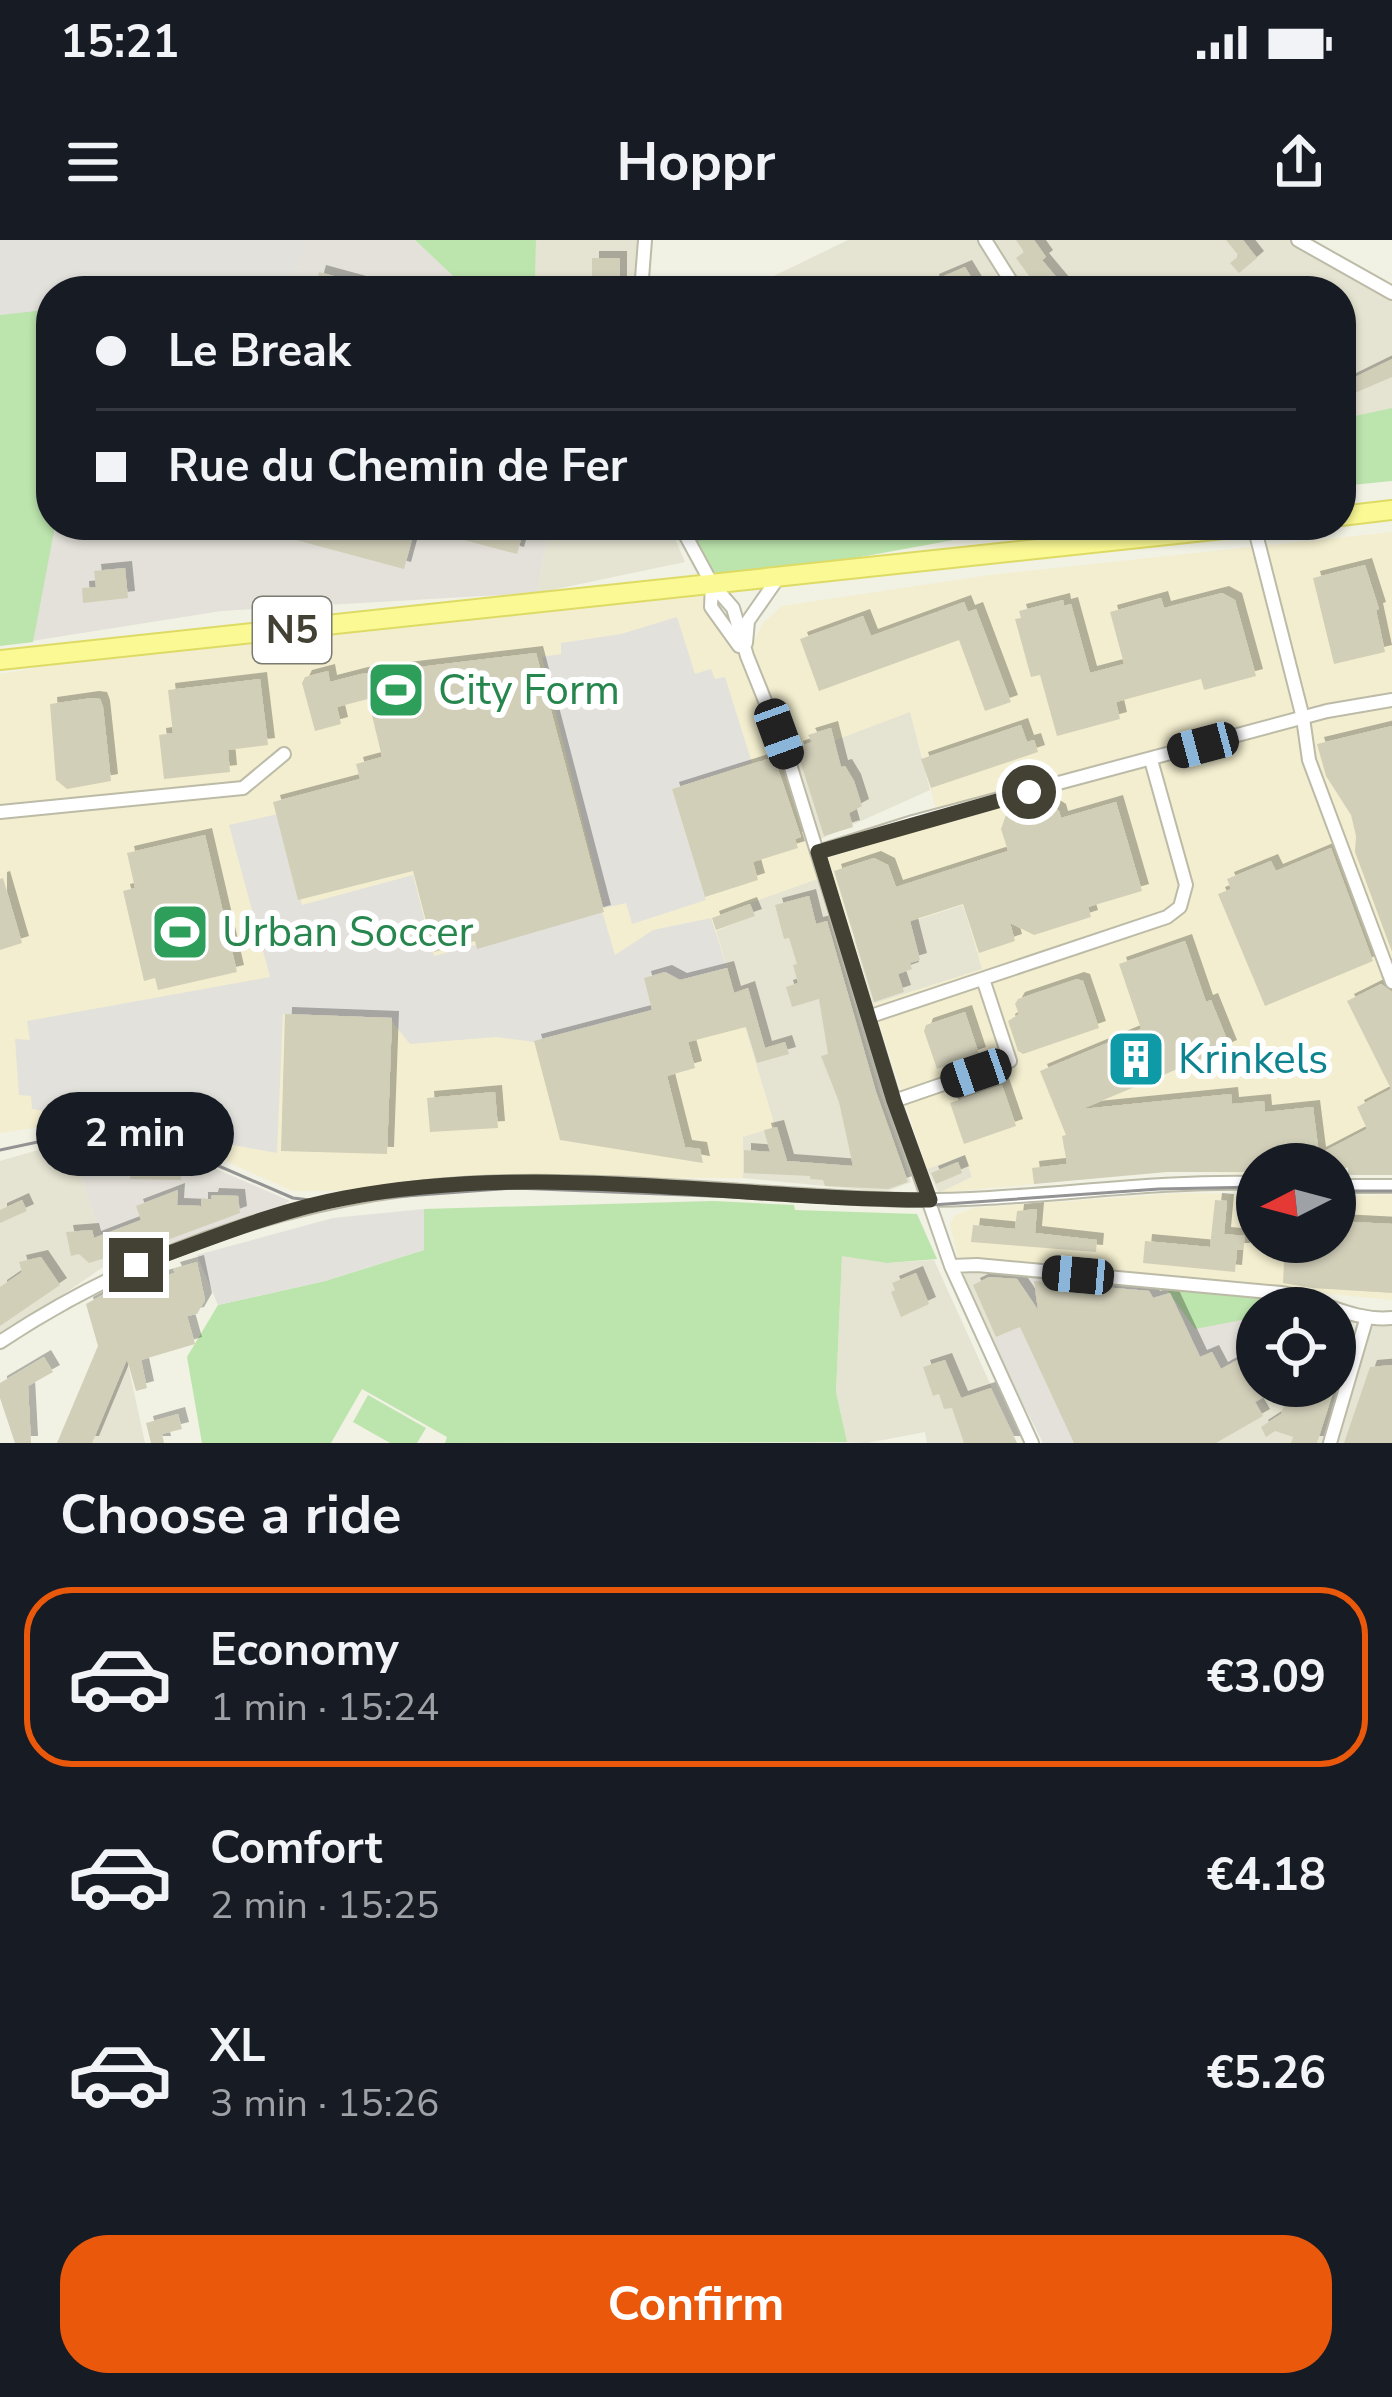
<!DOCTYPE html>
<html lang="en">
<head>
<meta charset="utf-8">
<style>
  :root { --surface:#171b24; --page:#242831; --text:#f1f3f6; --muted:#9ea1a6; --line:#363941; --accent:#ea580c }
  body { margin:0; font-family:"Nunito Sans",sans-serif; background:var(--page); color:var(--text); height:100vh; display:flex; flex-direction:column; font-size:45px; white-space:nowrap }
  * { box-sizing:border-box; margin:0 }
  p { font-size:39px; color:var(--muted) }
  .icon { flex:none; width:66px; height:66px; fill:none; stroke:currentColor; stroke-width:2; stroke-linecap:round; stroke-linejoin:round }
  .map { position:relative; height:1203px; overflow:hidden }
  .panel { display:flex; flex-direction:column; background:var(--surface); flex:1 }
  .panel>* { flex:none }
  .guide { position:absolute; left:36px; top:36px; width:1320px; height:264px; border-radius:48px; box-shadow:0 3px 9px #0004; display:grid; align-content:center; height:264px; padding:0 60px; background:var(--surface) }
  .needle { width:78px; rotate:264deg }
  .controls { position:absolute; left:1236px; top:903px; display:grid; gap:24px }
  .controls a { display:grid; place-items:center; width:120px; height:120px; border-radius:50%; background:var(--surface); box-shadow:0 3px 9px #0004; font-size:60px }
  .end { position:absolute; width:54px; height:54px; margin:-27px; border:15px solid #434134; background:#fff; box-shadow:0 0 0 6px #fff }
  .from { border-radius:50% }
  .bubble { position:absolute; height:84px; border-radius:42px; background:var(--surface); box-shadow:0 3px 9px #0004; font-size:39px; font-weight:700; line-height:84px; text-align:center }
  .car { position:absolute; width:36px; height:72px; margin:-36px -18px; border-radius:15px; box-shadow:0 0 9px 3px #0007; background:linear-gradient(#222 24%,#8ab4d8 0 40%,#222 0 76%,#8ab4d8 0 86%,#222 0) }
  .guide b { display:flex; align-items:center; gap:42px; height:114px; font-size:45px }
  .guide b+b { border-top:3px solid var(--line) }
  .guide i { width:30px; height:30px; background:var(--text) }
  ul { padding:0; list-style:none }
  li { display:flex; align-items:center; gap:36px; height:180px; margin:0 24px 18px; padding:0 36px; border:6px solid transparent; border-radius:48px }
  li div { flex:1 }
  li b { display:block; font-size:45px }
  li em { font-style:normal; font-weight:700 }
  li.on { border-color:var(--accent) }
  li>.icon { width:108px; height:108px; stroke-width:1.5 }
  h2 { padding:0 60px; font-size:54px; line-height:144px }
  .cta { display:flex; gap:24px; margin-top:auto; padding:24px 60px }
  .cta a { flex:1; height:138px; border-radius:48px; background:var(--accent); color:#fff; font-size:48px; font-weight:700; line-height:138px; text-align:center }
  .status { display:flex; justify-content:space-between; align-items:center; height:84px; padding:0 60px; background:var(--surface); direction:ltr }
  .status svg { height:33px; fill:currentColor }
  header { display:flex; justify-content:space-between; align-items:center; height:156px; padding:0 60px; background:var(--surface); font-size:54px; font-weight:700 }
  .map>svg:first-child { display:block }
  .residential { fill:#e5e4d2 }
  .commercial { fill:#f3eecf }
  .industrial { fill:#e3e1d9 }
  .green { fill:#bce4ad }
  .parking { fill:#e2e1dc }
  .building { fill:#d2cfb9; filter:url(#shadow) }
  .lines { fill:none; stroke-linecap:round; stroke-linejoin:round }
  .minor-casing { stroke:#bcbba7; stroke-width:16 }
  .primary-casing { stroke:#dedb64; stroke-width:22 }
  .minor { stroke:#fff; stroke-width:12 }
  .primary { stroke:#faf994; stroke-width:18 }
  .tram { stroke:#939393; stroke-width:3 }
  .route { stroke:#434134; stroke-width:15 }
  .labels { text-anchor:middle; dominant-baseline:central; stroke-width:12; stroke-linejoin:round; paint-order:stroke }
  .shield { fill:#fff; stroke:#7b7a71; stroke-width:3 }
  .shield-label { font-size:39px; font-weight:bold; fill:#434134 }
  .leisure-label { font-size:42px; fill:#27864d; stroke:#fff; text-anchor:start }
  .culture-label { font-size:42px; fill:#0d838f; stroke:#fff; text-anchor:start }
</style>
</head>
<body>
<div class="status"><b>15:21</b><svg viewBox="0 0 49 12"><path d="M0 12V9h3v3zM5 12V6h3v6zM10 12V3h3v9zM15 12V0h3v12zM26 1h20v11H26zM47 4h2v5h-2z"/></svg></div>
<header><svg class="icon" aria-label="menu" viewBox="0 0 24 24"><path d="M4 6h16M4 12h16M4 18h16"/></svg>Hoppr<svg class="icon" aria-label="share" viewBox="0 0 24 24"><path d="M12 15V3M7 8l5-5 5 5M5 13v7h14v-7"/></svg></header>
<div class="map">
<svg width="1392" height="1203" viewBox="0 0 1392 1203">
  <defs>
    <filter id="shadow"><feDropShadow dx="7" dy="-7" stdDeviation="0" flood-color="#0004"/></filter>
  </defs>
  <rect width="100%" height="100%" fill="#f1f1e4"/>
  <!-- residential -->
  <path class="residential" d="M 536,0 L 639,0 L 637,51 L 535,51 Z
    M 848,0 L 1301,0 L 1392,48 L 1392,169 L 1341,179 L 1341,51 L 743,51 Z
    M 550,285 L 669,285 L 685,322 L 537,353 Z
    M 910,471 L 930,550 L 814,602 L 788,518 Z
    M 817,639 L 880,853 L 911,942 L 885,952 L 743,938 L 743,896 L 775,887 L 716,691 L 753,676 L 749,663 Z
    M 963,665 L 983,729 L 873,764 L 854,700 Z
    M 70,901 L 109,1023 L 0,1098 L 0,921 Z
    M 965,914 L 972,937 L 939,953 L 927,929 Z
    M 842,1015 L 887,1023 L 934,1020 L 1012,1192 L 980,1203 L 927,1203 L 925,1192 L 867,1203 L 847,1202 L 836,1152 Z
    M 966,1033 L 1017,1034 L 1024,1044 L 1012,1051 L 1038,1080 L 986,1103 L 958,1042 Z
    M 1392,1080 L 1392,1203 L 1328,1203 L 1364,1089 Z
    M 1335,1103 L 1344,1125 L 1322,1203 L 1216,1203 L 1246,1185 L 1240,1170 L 1286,1146 L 1335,1146 Z
    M 127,1120 L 145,1203 L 91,1203 Z"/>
  <!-- commercial -->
  <path class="commercial" d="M 1392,292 L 1392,905 L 1335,924 L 1257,924 L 1257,934 L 1169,931 L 939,953 L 972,937 L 965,915 L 927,929 L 873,764 L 982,729 L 965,671 L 962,665 L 854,700 L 828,618 L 939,580 L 910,472 L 788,518 L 765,466 L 817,639 L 750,663 L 754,676 L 716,691 L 775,887 L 743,897 L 743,938 L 472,938 L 336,951 L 293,951 L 194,907 L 134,890 L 72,882 L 0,893 L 0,434 L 93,419 L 695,345 L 754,437 L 747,416 L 763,383 L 782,366 L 990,335 Z
    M 1180,953 L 1257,954 L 1257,1002 L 1335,1002 L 1335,956 L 1392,955 L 1392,1060 L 958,1017 L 950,984 L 954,976 L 973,968 Z"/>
  <!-- industrial -->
  <path class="industrial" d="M 0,0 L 415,0 L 469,51 L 51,51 L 51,285 L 550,285 L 537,353 L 221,371 L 0,406 Z
    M 70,901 L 117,901 L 191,918 L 290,961 L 276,970 L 109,1023 Z
    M 1017,1034 L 1151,1042 L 1167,1050 L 1195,1088 L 1257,1077 L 1257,1146 L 1286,1146 L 1241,1170 L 1247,1185 L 1216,1203 L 1043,1203 L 991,1101 L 1019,1087 L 1011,1051 L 1024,1044 Z"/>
  <!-- green -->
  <path class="green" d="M 415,0 L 536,0 L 535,51 L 469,51 Z
    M 51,69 L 51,285 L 58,285 L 55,286 L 33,402 L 0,406 L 0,75 Z
    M 1392,168 L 1392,241 L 1341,246 L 1341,179 Z
    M 688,285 L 1036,285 L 712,344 Z
    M 713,961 L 794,965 L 795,970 L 917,974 L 937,1019 L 887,1023 L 842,1016 L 836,1152 L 847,1202 L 445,1203 L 447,1197 L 362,1149 L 331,1203 L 202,1203 L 187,1117 L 218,1065 L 325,1041 L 424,1010 L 424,969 Z
    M 1160,1048 L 1281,1053 L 1299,1062 L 1302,1068 L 1257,1068 L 1257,1077 L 1195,1089 L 1167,1050 Z
    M 368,1155 L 426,1188 L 417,1203 L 390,1203 L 353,1182 Z"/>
  <!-- parking -->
  <path class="parking" d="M 0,0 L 305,0 L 293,40 L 202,51 L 51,51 L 51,69 L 0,75 Z
    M 677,377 L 695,434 L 711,429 L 715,439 L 725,437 L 752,523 L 672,549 L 706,660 L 632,684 L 626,663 L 604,668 L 542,417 L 561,414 L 561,403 L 621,394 Z
    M 278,574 L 302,665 L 413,635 L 434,716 L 602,671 L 615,715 L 653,690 L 711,678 L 727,728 L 673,742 L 652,770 L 534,802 L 496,797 L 410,804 L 389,778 L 283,774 L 277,913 L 32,869 L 31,856 L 19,855 L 15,799 L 30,800 L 27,781 L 270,737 L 229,585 Z
    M 424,969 L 424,1010 L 325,1041 L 218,1065 L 197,1015 L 333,978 Z"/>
  <!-- building -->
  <path class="building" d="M 1016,0 L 1034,0 L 1046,17 L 1042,20 L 1068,51 L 1040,51 L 1016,18 L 1024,12 Z
    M 1226,0 L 1243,0 L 1257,18 L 1239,33 L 1230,23 L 1239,16 Z
    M 592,18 L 620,18 L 620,51 L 592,51 Z
    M 965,27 L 976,45 L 966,51 L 934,51 L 932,41 Z
    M 319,32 L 374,47 L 373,51 L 314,51 Z
    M 1392,119 L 1392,137 L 1341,159 L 1341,144 Z
    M 255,285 L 416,285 L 404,329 L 255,289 Z
    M 423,285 L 525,285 L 517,314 L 423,289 Z
    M 1365,325 L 1379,369 L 1376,370 L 1385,412 L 1334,424 L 1313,338 Z
    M 125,328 L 128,358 L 83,363 L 82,348 L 96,347 L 94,331 Z
    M 1222,353 L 1235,360 L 1256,436 L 1204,450 L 1201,439 L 1116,462 L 1120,479 L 1057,496 L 1040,435 L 1031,437 L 1015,379 L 1021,378 L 1019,371 L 1063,360 L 1064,366 L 1071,364 L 1090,433 L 1124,424 L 1110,372 L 1161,358 L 1164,368 Z
    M 964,362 L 968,372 L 976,369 L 1011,462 L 985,471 L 959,400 L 819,451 L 800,399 L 863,376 L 871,396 Z
    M 536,413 L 604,672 L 477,709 L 475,701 L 434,712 L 413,631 L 298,660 L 273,562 L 360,539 L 356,524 L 382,517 L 368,459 L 337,467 L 341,484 L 315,491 L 302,443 L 305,437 L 328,431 L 330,442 L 361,434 Z
    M 260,439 L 268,505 L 228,510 L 230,532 L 164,539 L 159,495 L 173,493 L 168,450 Z
    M 92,458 L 100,459 L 103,467 L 111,541 L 67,549 L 56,540 L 50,464 Z
    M 1021,485 L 1027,502 L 1034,500 L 1038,512 L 931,548 L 921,519 Z
    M 1392,486 L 1392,712 L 1355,612 L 1356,596 L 1351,575 L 1326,536 L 1317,504 Z
    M 831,488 L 841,527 L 845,526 L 854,541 L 862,566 L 849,573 L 853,587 L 824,596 L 796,508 L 812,502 L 808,495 Z
    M 774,517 L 801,597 L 795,599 L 798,608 L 753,622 L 758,640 L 705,657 L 672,549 Z
    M 1042,560 L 1059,571 L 1061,578 L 1116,562 L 1142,651 L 1088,667 L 1091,677 L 1034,695 L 1010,683 L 1015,701 L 979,713 L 963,664 L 910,681 L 920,720 L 910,723 L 912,729 L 898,734 L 904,752 L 874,762 L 834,631 L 874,618 L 888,625 L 896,647 L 1008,611 L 1001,589 L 1007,572 Z
    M 205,595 L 237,732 L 158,750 L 155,738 L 144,741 L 123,651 L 135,648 L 127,613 Z
    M 1331,608 L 1373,721 L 1265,766 L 1218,654 L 1231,649 L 1227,639 L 1271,621 L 1276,631 Z
    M 3,638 L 22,703 L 0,710 L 0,639 Z
    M 809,656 L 816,684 L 827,681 L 876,852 L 908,942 L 888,949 L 825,946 L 823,940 L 810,939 L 810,936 L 744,933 L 744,910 L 770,912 L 764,890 L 777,887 L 787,921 L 853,926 L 839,862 L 821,816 L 828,814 L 819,759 L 792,767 L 786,747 L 798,743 L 793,725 L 797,724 L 789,698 L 784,699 L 775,665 Z
    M 750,664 L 755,676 L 716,690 L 712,678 Z
    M 1185,701 L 1206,762 L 1211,760 L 1230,807 L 1082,869 L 1231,854 L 1232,864 L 1264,861 L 1265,872 L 1313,867 L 1319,914 L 1367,889 L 1357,867 L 1391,849 L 1347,761 L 1381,744 L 1392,752 L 1392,935 L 1348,935 L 1348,927 L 1335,934 L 1335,924 L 1257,924 L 1257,932 L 1167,932 L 1034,944 L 1032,928 L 1067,924 L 1062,896 L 1066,895 L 1040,831 L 1141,789 L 1119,724 Z
    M 727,728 L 734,753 L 748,748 L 765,808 L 785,802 L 789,814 L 757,823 L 746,787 L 688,802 L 695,828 L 667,836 L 685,907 L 700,909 L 703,923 L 560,900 L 534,801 L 652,770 L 644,738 L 665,732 L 680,740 Z
    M 1077,739 L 1083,741 L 1099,788 L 1023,814 L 1018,811 L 1008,781 L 1019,774 L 1015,764 L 1018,759 Z
    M 965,772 L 979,814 L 937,829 L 924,791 L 926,785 Z
    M 285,774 L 392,778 L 387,914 L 281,911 Z
    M 1002,845 L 1016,886 L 964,904 L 950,863 Z
    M 495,852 L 498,888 L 430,892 L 427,858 Z
    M 134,917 L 182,919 L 181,940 L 130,939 Z
    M 958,922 L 962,933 L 936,944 L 931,933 Z
    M 178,950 L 177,965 L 201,966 L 201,959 L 211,959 L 212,955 L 238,956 L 240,973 L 116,1019 L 115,1015 L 89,1023 L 79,1014 L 71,1016 L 66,992 L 92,990 L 94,998 L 141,980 L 136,966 Z
    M 22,960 L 27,971 L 0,983 L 0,970 Z
    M 1215,960 L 1227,961 L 1224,994 L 1245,996 L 1243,1010 L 1237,1010 L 1235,1032 L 1143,1023 L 1145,1001 L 1210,1007 Z
    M 1037,969 L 1035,993 L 1097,1000 L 1096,1012 L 971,1002 L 973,985 L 1015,989 L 1017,971 Z
    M 1335,981 L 1392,984 L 1392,1053 L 1312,1048 L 1283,1043 L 1284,1022 L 1294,1023 L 1295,1002 L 1335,1002 Z
    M 41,1017 L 60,1045 L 0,1086 L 0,1047 L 22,1032 L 19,1022 Z
    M 197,1022 L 205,1060 L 197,1074 L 187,1076 L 195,1104 L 141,1120 L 147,1148 L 136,1151 L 127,1119 L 92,1203 L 57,1203 L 98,1106 L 86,1064 L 108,1052 L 175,1033 L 173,1029 Z
    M 916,1033 L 929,1064 L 901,1077 L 891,1052 L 895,1050 L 892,1043 Z
    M 989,1037 L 1017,1039 L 1038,1070 L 1034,1041 L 1149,1051 L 1153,1058 L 1170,1053 L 1200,1117 L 1212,1112 L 1221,1129 L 1257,1109 L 1257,1146 L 1284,1146 L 1255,1162 L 1263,1176 L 1216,1203 L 1074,1203 L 1020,1087 L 996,1097 L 973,1045 Z
    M 44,1117 L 53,1132 L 28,1146 L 31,1203 L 15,1203 L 0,1158 L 0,1143 Z
    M 945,1120 L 961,1158 L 991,1148 L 1017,1203 L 964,1203 L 952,1168 L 944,1169 L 939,1154 L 933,1156 L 923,1127 Z
    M 1392,1125 L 1392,1203 L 1344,1203 L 1370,1127 Z
    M 1291,1146 L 1335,1146 L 1317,1203 L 1291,1203 L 1293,1197 L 1275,1191 L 1266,1197 L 1261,1187 L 1281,1174 Z
    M 178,1174 L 182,1189 L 162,1194 L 164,1203 L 151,1203 L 146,1183 Z"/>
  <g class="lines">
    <!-- minor casing -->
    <g class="minor-casing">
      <path id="minor" d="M 985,0 L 1017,51
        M 1298,0 L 1392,53
        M 641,51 L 645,0
        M 680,285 L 712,344 L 733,368 L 747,416 L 788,518 L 894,861 L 951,1026 L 1032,1203
        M 1254,286 L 1303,478 L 1309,520 L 1392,742
        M 684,294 L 764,285
        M 712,344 L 711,367 L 739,406
        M 746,403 L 748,381 L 778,338
        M 0,572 L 243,548 L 284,514
        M 818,612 L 913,582 L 1327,471 L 1392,460
        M 868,777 L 1167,677 L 1180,667 L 1186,645 L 1151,520
        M 894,861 L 1010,821 L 983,739
        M 1335,946 L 1392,946
        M 951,1026 L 977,1025 L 1281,1053 C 1320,1059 1353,1082 1392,1078
        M 0,1102 C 148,1004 325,946 504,942 C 637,939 770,956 903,960 C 1021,962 1139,940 1257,943
        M 1330,1203 L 1366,1080"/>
    </g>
    <!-- primary casing -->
    <g class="primary-casing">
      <path id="primary" d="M 1341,276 L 1392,270
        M 0,420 L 1261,285"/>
    </g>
    <!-- minor -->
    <use href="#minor" class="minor"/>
    <!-- primary -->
    <use href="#primary" class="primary"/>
    <!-- tram -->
    <path class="tram" d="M 0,910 L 61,897 L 127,898 L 198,917 L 293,958 L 326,962 L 515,948 L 932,965 L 1159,949 L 1257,947
      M 1335,951 L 1392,951"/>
  </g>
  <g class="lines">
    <!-- route -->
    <path class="route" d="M 136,1025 C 205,1001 274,971 345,958 C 538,921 736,960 930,960 L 894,861 L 818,612 L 1029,552"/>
  </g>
  <!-- icons -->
  <defs>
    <g id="stadium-square" transform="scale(3)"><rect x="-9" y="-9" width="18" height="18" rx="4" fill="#2e9e5b" stroke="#fff"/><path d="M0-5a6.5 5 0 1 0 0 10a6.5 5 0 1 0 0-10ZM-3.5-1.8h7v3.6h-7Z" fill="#fff"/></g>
    <g id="building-square" transform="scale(3)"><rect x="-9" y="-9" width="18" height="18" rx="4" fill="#0f9aa8" stroke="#fff"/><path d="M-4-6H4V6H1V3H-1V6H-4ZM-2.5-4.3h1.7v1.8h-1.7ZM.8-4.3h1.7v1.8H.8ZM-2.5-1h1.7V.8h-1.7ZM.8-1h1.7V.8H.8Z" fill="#fff"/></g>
  </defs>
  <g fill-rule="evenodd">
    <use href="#stadium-square" x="396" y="450"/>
    <use href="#stadium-square" x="180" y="692"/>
    <use href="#building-square" x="1136" y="819"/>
  </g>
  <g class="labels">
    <!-- shield labels -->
    <rect class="shield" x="253" y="357" width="78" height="66" rx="9"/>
    <g class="shield-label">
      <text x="292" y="390">N5</text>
    </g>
    <!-- leisure labels -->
    <g class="leisure-label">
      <text x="438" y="450">City Form</text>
      <text x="222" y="692">Urban Soccer</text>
    </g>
    <!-- culture labels -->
    <g class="culture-label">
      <text x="1178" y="819">Krinkels</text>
    </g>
  </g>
</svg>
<div class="controls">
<a><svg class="needle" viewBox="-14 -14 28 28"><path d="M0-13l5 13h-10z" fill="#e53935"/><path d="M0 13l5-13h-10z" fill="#9ea1a6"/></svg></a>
<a><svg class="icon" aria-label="locate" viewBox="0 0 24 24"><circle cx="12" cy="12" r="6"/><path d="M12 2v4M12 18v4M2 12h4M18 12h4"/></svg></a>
</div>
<i class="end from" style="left:1029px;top:552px"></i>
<i class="end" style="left:136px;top:1025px"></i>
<div class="bubble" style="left:36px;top:852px;width:198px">2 min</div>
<i class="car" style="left:779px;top:494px;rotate:160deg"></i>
<i class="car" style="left:1203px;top:505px;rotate:255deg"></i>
<i class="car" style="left:976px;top:833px;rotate:251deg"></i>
<i class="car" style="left:1078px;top:1035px;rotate:275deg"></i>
<div class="guide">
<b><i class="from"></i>Le Break</b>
<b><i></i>Rue du Chemin de Fer</b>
</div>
</div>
<section class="panel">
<h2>Choose a ride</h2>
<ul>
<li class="on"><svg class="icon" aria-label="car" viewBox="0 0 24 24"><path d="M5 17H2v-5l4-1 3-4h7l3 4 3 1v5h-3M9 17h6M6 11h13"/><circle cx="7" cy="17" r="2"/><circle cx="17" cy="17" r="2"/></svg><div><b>Economy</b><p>1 min · 15:24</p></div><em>€3.09</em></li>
<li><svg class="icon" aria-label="car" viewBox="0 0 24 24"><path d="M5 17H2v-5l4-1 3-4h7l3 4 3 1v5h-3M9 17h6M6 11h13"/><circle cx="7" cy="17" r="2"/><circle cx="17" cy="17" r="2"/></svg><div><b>Comfort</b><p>2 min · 15:25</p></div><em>€4.18</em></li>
<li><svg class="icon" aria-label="car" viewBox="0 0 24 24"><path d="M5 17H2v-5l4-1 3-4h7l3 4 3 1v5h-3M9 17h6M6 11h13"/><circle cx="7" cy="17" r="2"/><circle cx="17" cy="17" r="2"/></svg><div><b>XL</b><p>3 min · 15:26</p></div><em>€5.26</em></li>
</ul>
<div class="cta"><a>Confirm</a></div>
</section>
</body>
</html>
